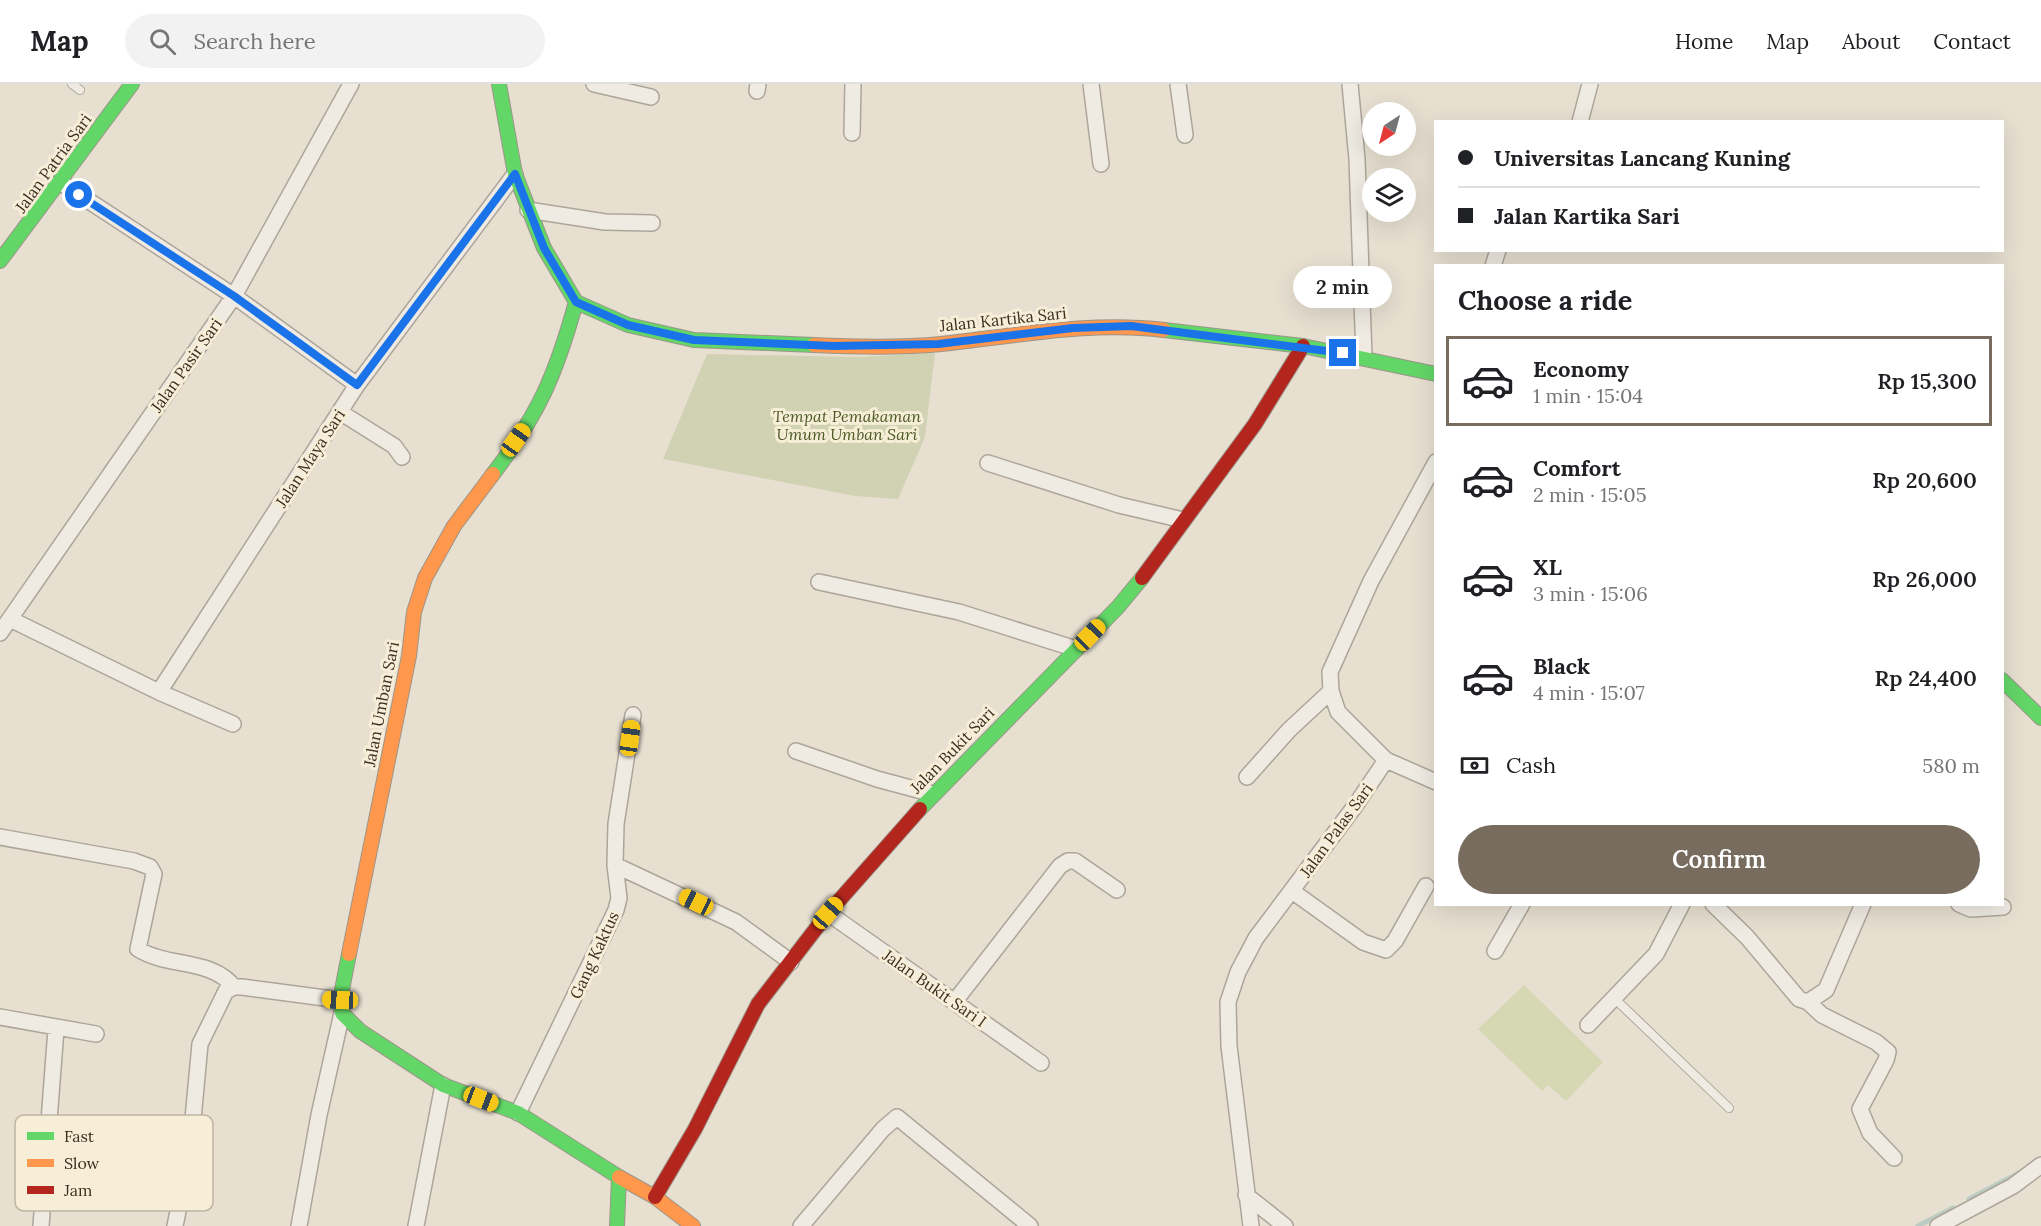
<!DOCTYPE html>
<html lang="en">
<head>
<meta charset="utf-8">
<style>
  :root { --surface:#fff; --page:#f2f2f2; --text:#202124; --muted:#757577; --line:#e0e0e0; --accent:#786c5e }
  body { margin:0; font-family:Lora,serif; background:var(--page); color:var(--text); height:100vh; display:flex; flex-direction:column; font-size:22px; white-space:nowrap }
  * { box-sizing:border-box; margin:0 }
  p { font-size:20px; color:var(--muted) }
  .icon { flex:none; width:33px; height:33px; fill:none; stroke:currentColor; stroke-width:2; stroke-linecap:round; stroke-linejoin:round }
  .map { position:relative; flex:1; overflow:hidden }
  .side { position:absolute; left:1434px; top:180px; width:570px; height:642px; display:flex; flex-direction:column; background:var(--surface); border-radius:0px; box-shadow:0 6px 24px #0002 }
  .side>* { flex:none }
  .hud { position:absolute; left:1434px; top:36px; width:570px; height:132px; border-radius:0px; box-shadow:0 6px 24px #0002; display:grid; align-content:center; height:132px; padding:0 24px; background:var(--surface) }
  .needle { width:39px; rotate:216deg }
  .tools { position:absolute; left:1362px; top:18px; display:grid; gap:12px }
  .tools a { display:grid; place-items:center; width:54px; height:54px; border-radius:50%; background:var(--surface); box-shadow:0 6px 24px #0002; font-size:30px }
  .end { position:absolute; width:27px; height:27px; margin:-14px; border:8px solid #1a73e8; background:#fff; box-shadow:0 0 0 3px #fff }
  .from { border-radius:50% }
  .bubble { position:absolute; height:42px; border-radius:21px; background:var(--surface); box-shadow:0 6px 24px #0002; font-size:20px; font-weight:600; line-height:42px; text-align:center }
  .car { position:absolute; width:18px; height:36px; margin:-18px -9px; border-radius:8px; box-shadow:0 0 4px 2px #0007; background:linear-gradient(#f5c518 24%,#345 0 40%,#f5c518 0 76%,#345 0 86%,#f5c518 0) }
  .hud b { display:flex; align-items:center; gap:21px; height:57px; font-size:22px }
  .hud b+b { border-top:2px solid var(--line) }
  .hud i { width:15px; height:15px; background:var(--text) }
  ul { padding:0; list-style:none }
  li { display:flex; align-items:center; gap:18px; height:90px; margin:0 12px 9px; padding:0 12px; border:3px solid transparent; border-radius:0px }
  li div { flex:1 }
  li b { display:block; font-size:22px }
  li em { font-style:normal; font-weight:600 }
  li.current { border-color:var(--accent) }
  li>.icon { width:54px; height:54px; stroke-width:1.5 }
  h2 { padding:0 24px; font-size:27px; line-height:72px }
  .pay { display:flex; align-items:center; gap:15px; height:66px; padding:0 24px; font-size:22px }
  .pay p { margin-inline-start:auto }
  .cta { display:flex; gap:12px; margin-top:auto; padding:12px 24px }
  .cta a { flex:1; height:69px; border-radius:36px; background:var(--accent); color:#fff; font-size:24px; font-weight:600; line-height:69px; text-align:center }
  header { display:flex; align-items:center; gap:36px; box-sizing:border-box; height:84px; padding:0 30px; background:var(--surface); border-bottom:2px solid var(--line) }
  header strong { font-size:28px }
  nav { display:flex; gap:33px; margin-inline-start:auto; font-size:21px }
  .search { width:420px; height:54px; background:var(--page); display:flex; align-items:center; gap:15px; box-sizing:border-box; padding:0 21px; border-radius:33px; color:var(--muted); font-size:22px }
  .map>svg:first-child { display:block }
  .green { fill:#d6d7b3 }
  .cemetery { fill:#d1d1b3 }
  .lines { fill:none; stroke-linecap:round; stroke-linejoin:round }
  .stream { stroke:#bcccc2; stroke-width:5 }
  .lane-casing { stroke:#ada599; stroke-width:10 }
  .street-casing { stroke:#ada599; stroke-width:18 }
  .fast-casing { stroke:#9c958a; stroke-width:16 }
  .slow-casing { stroke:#9c958a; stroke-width:16 }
  .jam-casing { stroke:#9c958a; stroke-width:16 }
  .lane { stroke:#efebe3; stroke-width:8 }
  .street { stroke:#efebe3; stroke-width:15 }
  .fast { stroke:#63d668; stroke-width:14 }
  .slow { stroke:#ff974d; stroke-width:14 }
  .jam { stroke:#b3261e; stroke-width:14 }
  .route { stroke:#1a73e8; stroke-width:8 }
  .labels { text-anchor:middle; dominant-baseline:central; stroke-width:6; stroke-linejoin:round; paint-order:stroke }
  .street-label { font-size:16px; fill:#3d2e20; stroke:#f7eed8 }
  .park-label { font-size:16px; font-style:italic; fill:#4d5a26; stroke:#f7eed8 }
  .key { fill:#f7eed8; stroke:#bfb4a1; stroke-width:1.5 }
  .key-label { font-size:16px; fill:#3d2e20 }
</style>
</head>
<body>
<header>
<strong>Map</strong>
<div class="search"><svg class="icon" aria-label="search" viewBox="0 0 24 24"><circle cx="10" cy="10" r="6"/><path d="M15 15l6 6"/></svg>Search here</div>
<nav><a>Home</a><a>Map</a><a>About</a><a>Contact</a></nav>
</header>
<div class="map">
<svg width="2041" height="1142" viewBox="0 0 2041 1142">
  <rect width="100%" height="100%" fill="#e7e0d1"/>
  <!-- green -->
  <path class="green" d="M 1524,901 L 1603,978 L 1566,1017 L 1548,1001 L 1542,1007 L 1478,945 Z"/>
  <!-- cemetery -->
  <path class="cemetery" d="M 935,269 L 925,353 L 898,415 L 855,412 L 663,375 L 707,270 L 858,273 Z"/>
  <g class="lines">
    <!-- stream -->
    <path class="stream" d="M 1969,1115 L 2019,1089
      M 1918,1142 L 1953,1124"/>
    <!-- lane casing -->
    <g class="lane-casing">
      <path id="lane" d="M 72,0 L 80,6
        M 1614,914 L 1729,1024"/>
    </g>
    <!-- street casing -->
    <g class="street-casing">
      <path id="street" d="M 594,0 L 651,13
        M 1091,0 L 1101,80
        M 1178,0 L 1185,51
        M 1350,0 L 1357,75 L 1364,273
        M 757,7 L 758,0
        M 1580,38 L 1590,0
        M 852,49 L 853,0
        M 60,98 L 234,212 L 357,301
        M 528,126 L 605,138 L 652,139
        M 1493,182 L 1498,166
        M 340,328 L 394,362 L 402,373
        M 1436,378 L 1371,497 L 1330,588 L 1331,607 L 1338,628 L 1386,676 L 1436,698
        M 988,379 L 1119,421 L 1183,436
        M 819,498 L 959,528 L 1076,565
        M 10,535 L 159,608 L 233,640
        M 0,549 L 234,212 L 351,0
        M 159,608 L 357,301 L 515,90
        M 796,667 L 877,695 L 933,710
        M 1247,693 L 1289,646 L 1331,607
        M 0,753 L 134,777 L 150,783 L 154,790 L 138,865 C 168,884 211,874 234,903
        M 615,781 L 736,838 L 791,878
        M 1292,807 L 1363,858 L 1386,866 L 1395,857 L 1426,802
        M 1713,820 L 1747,853 L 1799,915 L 1808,918 L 1826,906 L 1863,820
        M 1959,820 L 1971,825 L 2003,823
        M 828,829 L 1041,979
        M 1495,867 L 1522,820
        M 955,917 L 1060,782 L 1068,777 L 1075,777 L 1117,806
        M 1808,918 L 1822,931 L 1876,958 L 1888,968 L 1886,976 L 1860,1025 L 1870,1049 L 1894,1074
        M 0,933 L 96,950
        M 1588,941 L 1656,870 L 1682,820
        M 518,1029 L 616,826 L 619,814 L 615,781 L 616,740 L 633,631
        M 1246,1111 L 1285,1142
        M 41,1142 L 56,945
        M 175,1142 L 190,1067 L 200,960 L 226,907 L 234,903 L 242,903 L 340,916
        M 299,1142 L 319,1031 L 342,929
        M 416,1142 L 443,1001
        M 801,1142 L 883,1045 L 897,1033 L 1030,1142
        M 1251,1142 L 1229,962 L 1228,918 L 1238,888 L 1256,854 L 1355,722 L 1386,676
        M 1938,1142 L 2013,1102 L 2041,1081"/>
    </g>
    <!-- fast casing -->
    <g class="fast-casing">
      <path id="fast" d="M 0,177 L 132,0
        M 576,218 L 628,241 L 694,256 L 814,261
        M 1164,246 L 1303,262 L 1436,290
        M 493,390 C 539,330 556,290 576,218 L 544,164 L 515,90 L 499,0
        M 2002,596 L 2041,634
        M 920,725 L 1118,523 L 1142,494
        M 349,870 L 340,916 L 342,929 L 360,947 L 443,1001 L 518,1029 L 619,1093 L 617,1142"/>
    </g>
    <!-- slow casing -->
    <g class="slow-casing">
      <path id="slow" d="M 814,261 C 855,263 900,264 941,260 C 1016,252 1090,237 1164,246
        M 349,870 L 409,572 L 414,528 L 425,494 L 454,442 L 493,390
        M 619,1093 L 655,1113 L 693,1142"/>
    </g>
    <!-- jam casing -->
    <g class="jam-casing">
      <path id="jam" d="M 1142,494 L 1255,340 L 1303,262
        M 655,1113 L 695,1045 L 758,920 L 828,829 L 920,725"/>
    </g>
    <!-- lane -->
    <use href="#lane" class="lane"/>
    <!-- street -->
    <use href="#street" class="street"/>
    <!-- fast -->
    <use href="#fast" class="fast"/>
    <!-- slow -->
    <use href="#slow" class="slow"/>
    <!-- jam -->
    <use href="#jam" class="jam"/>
  </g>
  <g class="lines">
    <!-- route -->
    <path class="route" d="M 79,111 L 234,212 L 357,301 L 515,90 L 544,164 L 576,218 L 628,241 L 694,256 L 834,262 L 938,260 L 1073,244 L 1131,242 L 1343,269"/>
  </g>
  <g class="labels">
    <!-- street labels -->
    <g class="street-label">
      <text transform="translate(53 79) rotate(-54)">Jalan Patria Sari</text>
      <text transform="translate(1003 235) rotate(-6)">Jalan Kartika Sari</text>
      <text transform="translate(186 281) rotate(-55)">Jalan Pasir Sari</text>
      <text transform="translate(310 374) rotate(-57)">Jalan Maya Sari</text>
      <text transform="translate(381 620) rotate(-79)">Jalan Umban Sari</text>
      <text transform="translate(952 666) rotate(-46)">Jalan Bukit Sari</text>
      <text transform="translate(1336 746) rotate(-54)">Jalan Palas Sari</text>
      <text transform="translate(594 871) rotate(-65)">Gang Kaktus</text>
      <text transform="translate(935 904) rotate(35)">Jalan Bukit Sari I</text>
    </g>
    <!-- park labels -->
    <g class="park-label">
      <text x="847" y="332">Tempat Pemakaman<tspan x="847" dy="18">Umum Umban Sari</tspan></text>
    </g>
  </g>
  <!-- legend -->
  <rect x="15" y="1031" width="198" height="96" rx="9" class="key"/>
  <rect x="27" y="1048" width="27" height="8" fill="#63d668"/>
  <rect x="27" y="1075" width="27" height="8" fill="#ff974d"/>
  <rect x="27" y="1102" width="27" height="8" fill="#b3261e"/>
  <g class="key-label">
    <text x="64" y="1058">Fast</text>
    <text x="64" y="1085">Slow</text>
    <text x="64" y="1112">Jam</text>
  </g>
</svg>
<div class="tools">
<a><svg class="needle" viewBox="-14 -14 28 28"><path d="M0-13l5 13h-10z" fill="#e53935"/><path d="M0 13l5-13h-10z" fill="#757577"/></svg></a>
<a><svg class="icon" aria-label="layers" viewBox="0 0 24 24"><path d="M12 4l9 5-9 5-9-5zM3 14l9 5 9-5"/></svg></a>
</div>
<i class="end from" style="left:79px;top:111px"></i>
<i class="end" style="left:1343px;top:269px"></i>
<div class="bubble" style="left:1293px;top:182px;width:99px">2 min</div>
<i class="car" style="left:516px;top:356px;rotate:35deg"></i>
<i class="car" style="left:1090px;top:551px;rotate:44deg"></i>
<i class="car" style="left:630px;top:654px;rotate:8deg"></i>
<i class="car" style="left:696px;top:818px;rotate:295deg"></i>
<i class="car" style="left:828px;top:829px;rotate:41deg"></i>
<i class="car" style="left:340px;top:916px;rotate:272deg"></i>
<i class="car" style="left:481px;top:1015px;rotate:111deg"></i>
<div class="hud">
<b><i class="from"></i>Universitas Lancang Kuning</b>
<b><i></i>Jalan Kartika Sari</b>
</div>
<section class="side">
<h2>Choose a ride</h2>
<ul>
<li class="current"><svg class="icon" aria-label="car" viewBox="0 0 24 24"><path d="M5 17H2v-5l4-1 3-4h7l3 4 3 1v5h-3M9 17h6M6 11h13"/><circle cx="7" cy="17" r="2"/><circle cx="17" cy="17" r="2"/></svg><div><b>Economy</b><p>1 min · 15:04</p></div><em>Rp 15,300</em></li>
<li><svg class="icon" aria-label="car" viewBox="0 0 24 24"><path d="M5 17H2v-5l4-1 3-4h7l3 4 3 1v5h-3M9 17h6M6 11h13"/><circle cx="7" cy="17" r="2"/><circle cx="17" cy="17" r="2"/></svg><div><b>Comfort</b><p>2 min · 15:05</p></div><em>Rp 20,600</em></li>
<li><svg class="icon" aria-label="car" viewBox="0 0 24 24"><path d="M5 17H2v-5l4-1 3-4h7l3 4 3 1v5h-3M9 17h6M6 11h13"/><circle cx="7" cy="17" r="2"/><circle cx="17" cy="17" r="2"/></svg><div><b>XL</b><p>3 min · 15:06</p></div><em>Rp 26,000</em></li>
<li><svg class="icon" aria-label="car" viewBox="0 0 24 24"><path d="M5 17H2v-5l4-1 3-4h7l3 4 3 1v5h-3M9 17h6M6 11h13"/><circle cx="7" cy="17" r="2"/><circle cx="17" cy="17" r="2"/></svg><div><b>Black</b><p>4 min · 15:07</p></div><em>Rp 24,400</em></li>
</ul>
<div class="pay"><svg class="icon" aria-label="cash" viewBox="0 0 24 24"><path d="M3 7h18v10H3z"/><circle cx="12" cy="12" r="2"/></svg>Cash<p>580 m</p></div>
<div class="cta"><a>Confirm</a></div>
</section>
</div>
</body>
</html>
